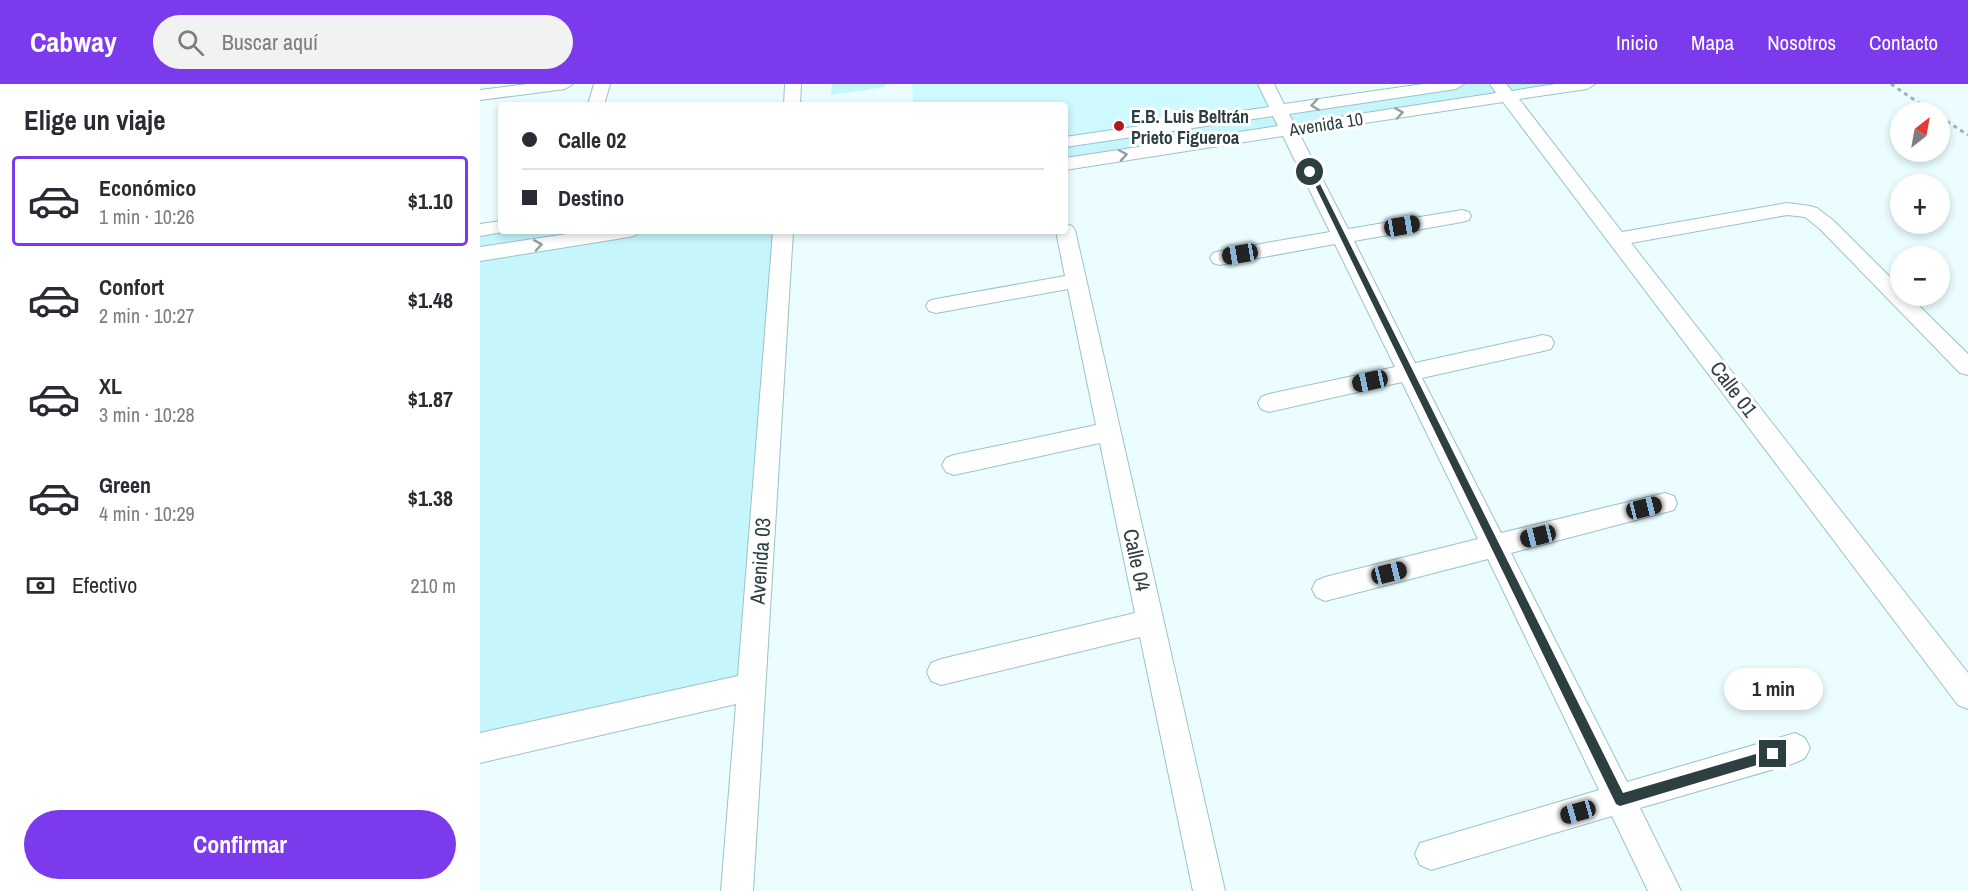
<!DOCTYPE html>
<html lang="es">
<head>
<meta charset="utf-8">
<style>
  :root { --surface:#fff; --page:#f2f2f3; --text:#2b2b33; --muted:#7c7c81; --line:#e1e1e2; --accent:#7c3aed }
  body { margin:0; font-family:"Archivo Narrow",sans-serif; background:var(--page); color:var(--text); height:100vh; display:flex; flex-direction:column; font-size:22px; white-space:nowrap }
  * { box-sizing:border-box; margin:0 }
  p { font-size:20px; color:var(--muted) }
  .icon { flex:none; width:33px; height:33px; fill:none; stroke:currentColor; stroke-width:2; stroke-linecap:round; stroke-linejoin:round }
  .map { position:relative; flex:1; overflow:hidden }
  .panel { display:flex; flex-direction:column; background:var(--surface); width:480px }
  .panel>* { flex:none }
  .top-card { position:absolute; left:18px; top:18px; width:570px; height:132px; border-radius:6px; box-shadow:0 3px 9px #0003; display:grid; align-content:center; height:132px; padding:0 24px; background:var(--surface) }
  .needle { width:39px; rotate:31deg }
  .buttons { position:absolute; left:1410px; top:18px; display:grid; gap:12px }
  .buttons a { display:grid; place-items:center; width:60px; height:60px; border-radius:50%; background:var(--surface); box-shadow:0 3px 9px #0003; font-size:30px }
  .end { position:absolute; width:27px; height:27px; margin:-14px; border:8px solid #2d3f41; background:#fff; box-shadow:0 0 0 3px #fff }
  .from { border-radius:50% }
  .bubble { position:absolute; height:42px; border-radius:21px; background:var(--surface); box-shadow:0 3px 9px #0003; font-size:20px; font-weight:800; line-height:42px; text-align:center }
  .car { position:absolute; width:18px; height:36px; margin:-18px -9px; border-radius:8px; box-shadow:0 0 4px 2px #0007; background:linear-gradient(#222 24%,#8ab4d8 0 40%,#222 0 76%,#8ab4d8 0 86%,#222 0) }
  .top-card b { display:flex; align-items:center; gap:21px; height:57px; font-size:22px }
  .top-card b+b { border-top:2px solid var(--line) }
  .top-card i { width:15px; height:15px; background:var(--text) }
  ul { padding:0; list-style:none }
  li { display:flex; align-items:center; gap:18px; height:90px; margin:0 12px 9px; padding:0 12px; border:3px solid transparent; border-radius:6px }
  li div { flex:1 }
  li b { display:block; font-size:22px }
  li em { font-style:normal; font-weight:800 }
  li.selected { border-color:var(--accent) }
  li>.icon { width:54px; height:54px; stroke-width:1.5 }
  h2 { padding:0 24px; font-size:27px; line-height:72px }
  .pay { display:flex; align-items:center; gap:15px; height:66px; padding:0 24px; font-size:22px }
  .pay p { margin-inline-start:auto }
  .primary-button { display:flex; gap:12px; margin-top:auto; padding:12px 24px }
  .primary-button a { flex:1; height:69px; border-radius:36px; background:var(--accent); color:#fff; font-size:24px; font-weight:800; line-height:69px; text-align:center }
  header { display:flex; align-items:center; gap:36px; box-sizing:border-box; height:84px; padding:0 30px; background:var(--accent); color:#fff }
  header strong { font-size:28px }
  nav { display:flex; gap:33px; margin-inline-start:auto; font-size:21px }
  .search { width:420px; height:54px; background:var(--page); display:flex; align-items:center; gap:15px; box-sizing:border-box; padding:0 21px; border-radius:33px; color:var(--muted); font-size:22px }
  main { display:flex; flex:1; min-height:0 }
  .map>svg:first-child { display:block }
  .built { fill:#cef9ff }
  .green { fill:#c6f5fb }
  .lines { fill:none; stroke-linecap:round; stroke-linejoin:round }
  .street-casing { stroke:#99c3c9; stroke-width:2 }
  .path { stroke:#a0b2b4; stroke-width:3; stroke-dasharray:4 4; stroke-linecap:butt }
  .street { fill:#fff; fill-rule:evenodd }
  .oneway { stroke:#969fa0 }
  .route { fill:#2d3f41 }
  .poi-dot { fill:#ac1a1e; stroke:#fff; stroke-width:2 }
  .labels { text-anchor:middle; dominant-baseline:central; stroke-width:6; stroke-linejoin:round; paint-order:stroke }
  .far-poi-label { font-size:18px; font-weight:bold; fill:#2d3f41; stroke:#fff; text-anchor:start }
  .far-street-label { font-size:18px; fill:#2d3f41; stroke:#fff }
  .street-label { font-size:21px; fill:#2d3f41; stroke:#fff }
</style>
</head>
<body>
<header>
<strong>Cabway</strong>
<div class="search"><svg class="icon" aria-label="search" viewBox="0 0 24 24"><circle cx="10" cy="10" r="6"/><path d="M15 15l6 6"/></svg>Buscar aquí</div>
<nav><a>Inicio</a><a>Mapa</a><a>Nosotros</a><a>Contacto</a></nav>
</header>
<main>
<section class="panel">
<h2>Elige un viaje</h2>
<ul>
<li class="selected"><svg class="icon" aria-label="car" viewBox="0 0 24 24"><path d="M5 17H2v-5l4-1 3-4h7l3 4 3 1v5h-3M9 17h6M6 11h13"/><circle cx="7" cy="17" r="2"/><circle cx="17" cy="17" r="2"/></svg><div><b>Económico</b><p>1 min · 10:26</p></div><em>$1.10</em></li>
<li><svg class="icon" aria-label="car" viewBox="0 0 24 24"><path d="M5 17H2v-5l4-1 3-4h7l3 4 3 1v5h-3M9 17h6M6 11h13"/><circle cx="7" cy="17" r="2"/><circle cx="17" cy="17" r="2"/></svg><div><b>Confort</b><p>2 min · 10:27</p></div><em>$1.48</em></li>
<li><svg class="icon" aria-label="car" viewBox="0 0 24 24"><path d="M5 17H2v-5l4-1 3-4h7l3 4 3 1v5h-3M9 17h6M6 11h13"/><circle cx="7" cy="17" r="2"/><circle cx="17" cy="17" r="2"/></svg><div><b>XL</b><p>3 min · 10:28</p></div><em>$1.87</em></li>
<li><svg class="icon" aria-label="car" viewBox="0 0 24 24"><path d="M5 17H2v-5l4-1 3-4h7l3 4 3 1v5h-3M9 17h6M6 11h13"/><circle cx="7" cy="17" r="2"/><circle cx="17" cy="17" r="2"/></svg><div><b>Green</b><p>4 min · 10:29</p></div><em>$1.38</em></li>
</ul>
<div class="pay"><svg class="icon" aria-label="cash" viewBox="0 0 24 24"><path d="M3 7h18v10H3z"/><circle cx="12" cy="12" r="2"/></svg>Efectivo<p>210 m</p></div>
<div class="primary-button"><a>Confirmar</a></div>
</section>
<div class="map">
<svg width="1488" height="807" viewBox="0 0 1488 807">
  <rect width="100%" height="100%" fill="#ebfdff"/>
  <!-- built -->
  <path class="built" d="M 432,0 L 786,0 L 799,26 L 585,58 L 585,21 L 433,21 Z"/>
  <!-- green -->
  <path class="green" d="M 352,0 L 405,0 L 405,3 L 351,11 Z
    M 976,0 L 1107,0 L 585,80 L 585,58 Z
    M 0,146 L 303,147 L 271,603 L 0,664 Z"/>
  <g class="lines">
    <!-- street casing -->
    <g class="street-casing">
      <path id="street" d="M 47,0 L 93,0 L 85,5 L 0,16 L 0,6 Z
        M 114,0 L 130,0 L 124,21 L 108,21 Z
        M 305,0 L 321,0 L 320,21 L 304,21 Z
        M 778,0 L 794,0 L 804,20 L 943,0 L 984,0 L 976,5 L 809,30 L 814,40 L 1016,9 L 1010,0 L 1026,0 L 1032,7 L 1075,0 L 1115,0 L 1107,5 L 1039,15 L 1142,148 L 1307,119 L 1330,122 L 1337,124 L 1354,137 L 1420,203 L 1420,212 L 1429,212 L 1488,270 L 1488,291 L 1480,289 L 1340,145 L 1325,133 L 1307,131 L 1151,159 L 1488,589 L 1488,625 L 1478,621 L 1023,18 L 819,49 L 868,145 L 982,126 L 989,128 L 991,132 L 989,136 L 982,138 L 874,157 L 935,279 L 1063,251 L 1071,253 L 1074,259 L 1071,265 L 1063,267 L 942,294 L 1021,449 L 1185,409 L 1194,412 L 1197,419 L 1194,426 L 1031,469 L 1147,698 L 1315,649 L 1325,654 L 1330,664 L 1325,674 L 1315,679 L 1160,724 L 1201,807 L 1168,807 L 1132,732 L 951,786 L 940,781 L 935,770 L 940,759 L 1119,706 L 1008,475 L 845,517 L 836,513 L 832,505 L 836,497 L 845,493 L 998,455 L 922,298 L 789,328 L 781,325 L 778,319 L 781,313 L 789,310 L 915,283 L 855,160 L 740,181 L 733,179 L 730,174 L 733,169 L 740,167 L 850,148 L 803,52 L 585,86 L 585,74 L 798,42 L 793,32 L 585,63 L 585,53 L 789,23 Z
        M 21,137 L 21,147 L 28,147 L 0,152 L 0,140 Z
        M 585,140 L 592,142 L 595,146 L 745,807 L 713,807 L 660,553 L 461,601 L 451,597 L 447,588 L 451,579 L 461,575 L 655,529 L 620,359 L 474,391 L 466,388 L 462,381 L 466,374 L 474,371 L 616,341 L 588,205 L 456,229 L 449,227 L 446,222 L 449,217 L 456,215 L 585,192 L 576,147 L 585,147 Z
        M 107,147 L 159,147 L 156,151 L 149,153 L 0,177 L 0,163 Z
        M 293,147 L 313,147 L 273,807 L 241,807 L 256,620 L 0,679 L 0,649 L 258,592 Z"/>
    </g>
    <!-- path -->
    <path class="path" d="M 1411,0 L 1452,28
      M 1460,33 L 1488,51"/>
    <!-- street -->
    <use href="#street" class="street"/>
  </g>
  <!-- one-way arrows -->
  <defs><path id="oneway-chevron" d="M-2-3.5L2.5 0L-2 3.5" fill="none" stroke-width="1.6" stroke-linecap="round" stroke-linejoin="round" transform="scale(1.5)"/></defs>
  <g class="oneway">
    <use href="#oneway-chevron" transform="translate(835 21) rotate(172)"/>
    <use href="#oneway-chevron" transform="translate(919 29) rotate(-9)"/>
    <use href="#oneway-chevron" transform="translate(643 71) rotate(-9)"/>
    <use href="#oneway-chevron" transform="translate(58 161) rotate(-9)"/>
  </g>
  <!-- route -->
  <path class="route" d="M 828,87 L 834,88 L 1143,709 L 1293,665 L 1299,670 L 1297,675 L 1140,722 L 1136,720 Z"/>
  <!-- markers -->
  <circle class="poi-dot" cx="639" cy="42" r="6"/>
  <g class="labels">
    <!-- far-poi labels -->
    <g class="far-poi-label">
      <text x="651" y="32">E.B. Luis Beltrán<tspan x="651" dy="21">Prieto Figueroa</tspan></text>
    </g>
    <!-- far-street labels -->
    <g class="far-street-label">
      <text transform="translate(846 40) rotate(-9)">Avenida 10</text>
    </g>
    <!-- street labels -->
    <g class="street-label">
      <text transform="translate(1254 305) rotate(53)">Calle 01</text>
      <text transform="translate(657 476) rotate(78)">Calle 04</text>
      <text transform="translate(280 477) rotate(-86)">Avenida 03</text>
    </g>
  </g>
</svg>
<div class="buttons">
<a><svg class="needle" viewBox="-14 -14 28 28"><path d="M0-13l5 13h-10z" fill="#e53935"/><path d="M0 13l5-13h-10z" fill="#7c7c81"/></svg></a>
<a>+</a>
<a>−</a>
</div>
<i class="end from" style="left:830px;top:88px"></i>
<i class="end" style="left:1293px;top:670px"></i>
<div class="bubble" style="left:1244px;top:584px;width:99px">1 min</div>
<i class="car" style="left:922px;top:142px;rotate:80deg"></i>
<i class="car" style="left:760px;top:170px;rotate:260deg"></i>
<i class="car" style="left:890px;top:297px;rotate:258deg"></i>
<i class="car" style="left:1164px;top:424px;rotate:76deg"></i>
<i class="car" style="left:1058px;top:452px;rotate:256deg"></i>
<i class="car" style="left:909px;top:489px;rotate:76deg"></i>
<i class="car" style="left:1098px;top:728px;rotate:254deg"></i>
<div class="top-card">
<b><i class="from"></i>Calle 02</b>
<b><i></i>Destino</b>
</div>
</div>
</main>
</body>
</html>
